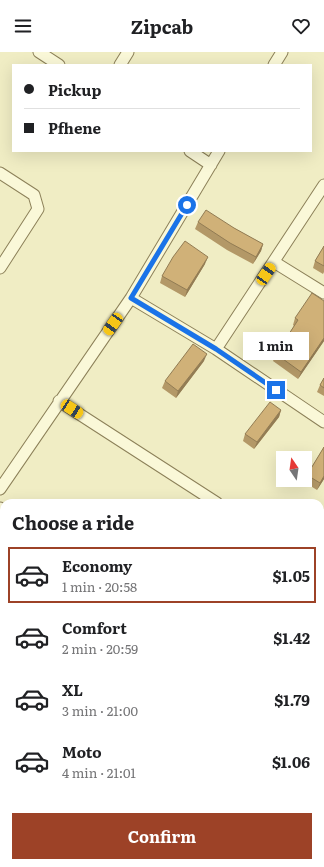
<!DOCTYPE html>
<html lang="en">
<head>
<meta charset="utf-8">
<style>
  :root { --surface:#fff; --page:#f2f2f2; --text:#202124; --muted:#757577; --line:#e0e0e0; --accent:#9d4227 }
  body { margin:0; font-family:Literata,serif; background:var(--page); color:var(--text); height:100vh; display:flex; flex-direction:column; font-size:15px; white-space:nowrap }
  * { box-sizing:border-box; margin:0 }
  p { font-size:13px; color:var(--muted) }
  .icon { flex:none; width:22px; height:22px; fill:none; stroke:currentColor; stroke-width:2; stroke-linecap:round; stroke-linejoin:round }
  .map { position:relative; flex:1; overflow:hidden }
  .details { position:absolute; left:0px; top:447px; width:324px; height:368px; display:flex; flex-direction:column; background:var(--surface); border-radius:12px 12px 0 0; box-shadow:0 4px 16px #0002 }
  .details>* { flex:none }
  .top-card { position:absolute; left:12px; top:12px; width:300px; height:88px; border-radius:0px; box-shadow:0 4px 16px #0002; display:grid; align-content:center; height:88px; padding:0 12px; background:var(--surface) }
  .needle { width:26px; rotate:347deg }
  .controls { position:absolute; left:276px; top:399px; display:grid; gap:8px }
  .controls a { display:grid; place-items:center; width:36px; height:36px; border-radius:0px; background:var(--surface); box-shadow:0 4px 16px #0002; font-size:20px }
  .end { position:absolute; width:18px; height:18px; margin:-9px; border:5px solid #1a73e8; background:#fff; box-shadow:0 0 0 2px #fff }
  .from { border-radius:50% }
  .bubble { position:absolute; height:28px; border-radius:0px; background:var(--surface); box-shadow:0 4px 16px #0002; font-size:13px; font-weight:700; line-height:28px; text-align:center }
  .car { position:absolute; width:12px; height:24px; margin:-12px -6px; border-radius:5px; box-shadow:0 0 3px 1px #0007; background:linear-gradient(#f5c518 24%,#345 0 40%,#f5c518 0 76%,#345 0 86%,#f5c518 0) }
  .top-card b { display:flex; align-items:center; gap:14px; height:38px; font-size:15px }
  .top-card b+b { border-top:1px solid var(--line) }
  .top-card i { width:10px; height:10px; background:var(--text) }
  ul { padding:0; list-style:none }
  li { display:flex; align-items:center; gap:12px; height:56px; margin:0 8px 6px; padding:0 4px; border:2px solid transparent; border-radius:0px }
  li div { flex:1 }
  li b { display:block; font-size:15px }
  li em { font-style:normal; font-weight:700 }
  li.current { border-color:var(--accent) }
  li>.icon { width:36px; height:36px; stroke-width:1.5 }
  h2 { padding:0 12px; font-size:18px; line-height:48px }
  .cta { display:flex; gap:8px; margin-top:auto; padding:8px 12px }
  .cta a { flex:1; height:46px; border-radius:0px; background:var(--accent); color:#fff; font-size:16px; font-weight:700; line-height:46px; text-align:center }
  header { display:flex; justify-content:space-between; align-items:center; height:52px; padding:0 12px; background:var(--surface); font-size:18px; font-weight:700 }
  .map>svg:first-child { display:block }
  .lines { fill:none; stroke-linecap:round; stroke-linejoin:round }
  .minor-casing { stroke:#8c8059; stroke-width:13 }
  .minor { stroke:#faf8d8; stroke-width:11 }
  .wall { fill:#b39867 }
  .shaded-wall { fill:#927c54 }
  .building { fill:#d0b178; stroke:#927c54 }
  .route { stroke:#1a73e8; stroke-width:5 }
</style>
</head>
<body>
<header><svg class="icon" aria-label="menu" viewBox="0 0 24 24"><path d="M4 6h16M4 12h16M4 18h16"/></svg>Zipcab<svg class="icon" aria-label="heart" viewBox="0 0 24 24"><path d="M12 20l-8-8c-3-5 5-10 8-4 3-6 11-1 8 4z"/></svg></header>
<div class="map">
<svg width="324" height="815" viewBox="0 0 324 815">
  <rect width="100%" height="100%" fill="#f0edc4"/>
  <g class="lines">
    <!-- minor casing -->
    <g class="minor-casing">
      <path id="minor" d="M 39,0 L 59,13
        M 120,13 L 128,0
        M 274,13 L 282,0
        M 190,99 L 211,113
        M 0,121 L 34,143 L 38,157 L 0,216
        M 274,210 L 324,241
        M 131,246 L 216,297 L 324,370
        M 216,297 L 324,133
        M 59,349 L 217,451
        M 0,437 L 131,246 L 219,99
        M 0,456 L 4,459
        M 320,517 L 324,520
        M 320,657 L 324,660
        M 0,680 L 4,672
        M 320,693 L 324,687
        M 0,735 L 4,738
        M 320,783 L 324,778
        M 109,811 L 115,815
        M 281,811 L 282,815
        M 296,815 L 299,811"/>
    </g>
    <!-- minor -->
    <use href="#minor" class="minor"/>
  </g>
  <!-- wall -->
  <path class="wall" d="M 198,170 L 234,176 L 263,192 L 261,199 L 253,212 L 227,198 L 195,177 Z
    M 324,194 L 324,220 L 323,222 L 313,216 L 315,209 Z
    M 205,212 L 185,245 L 160,231 L 162,224 Z
    M 324,249 L 324,289 L 298,327 L 273,309 L 276,302 L 294,274 L 293,273 L 295,266 Z
    M 204,309 L 176,346 L 162,336 L 165,329 Z
    M 324,326 L 324,344 L 317,340 L 320,333 Z
    M 281,358 L 279,365 L 254,397 L 243,389 L 245,382 Z
    M 324,395 L 324,427 L 317,438 L 304,430 L 307,423 Z"/>
  <!-- shaded-wall -->
  <path class="shaded-wall" d="M 263,192 L 261,199 L 253,212 L 256,205 Z
    M 208,205 L 205,212 L 185,245 L 187,238 Z
    M 324,286 L 324,289 L 298,327 L 301,320 Z
    M 207,302 L 204,309 L 176,346 L 178,339 Z
    M 281,358 L 279,365 L 254,397 L 257,390 Z
    M 324,424 L 324,427 L 317,438 L 320,431 Z"/>
  <!-- building -->
  <path class="building" d="M 206,158 L 234,176 L 263,192 L 256,205 L 230,191 L 198,170 Z
    M 185,189 L 208,205 L 187,238 L 162,224 L 173,205 Z
    M 324,194 L 324,214 L 315,209 Z
    M 312,241 L 324,249 L 324,286 L 301,320 L 276,302 L 298,268 L 295,266 Z
    M 193,292 L 207,302 L 178,339 L 165,329 Z
    M 324,326 L 324,336 L 320,333 Z
    M 270,350 L 281,358 L 257,390 L 245,382 Z
    M 324,395 L 324,424 L 320,431 L 307,423 Z"/>
  <g class="lines">
    <!-- route -->
    <path class="route" d="M 187,153 L 131,246 L 216,297 L 276,338"/>
  </g>
</svg>
<div class="controls">
<a><svg class="needle" viewBox="-14 -14 28 28"><path d="M0-13l5 13h-10z" fill="#e53935"/><path d="M0 13l5-13h-10z" fill="#757577"/></svg></a>
</div>
<i class="end from" style="left:187px;top:153px"></i>
<i class="end" style="left:276px;top:338px"></i>
<div class="bubble" style="left:243px;top:280px;width:66px">1 min</div>
<i class="car" style="left:266px;top:222px;rotate:34deg"></i>
<i class="car" style="left:113px;top:272px;rotate:215deg"></i>
<i class="car" style="left:72px;top:357px;rotate:123deg"></i>
<div class="top-card">
<b><i class="from"></i>Pickup</b>
<b><i></i>Pfhene</b>
</div>
<section class="details">
<h2>Choose a ride</h2>
<ul>
<li class="current"><svg class="icon" aria-label="car" viewBox="0 0 24 24"><path d="M5 17H2v-5l4-1 3-4h7l3 4 3 1v5h-3M9 17h6M6 11h13"/><circle cx="7" cy="17" r="2"/><circle cx="17" cy="17" r="2"/></svg><div><b>Economy</b><p>1 min · 20:58</p></div><em>$1.05</em></li>
<li><svg class="icon" aria-label="car" viewBox="0 0 24 24"><path d="M5 17H2v-5l4-1 3-4h7l3 4 3 1v5h-3M9 17h6M6 11h13"/><circle cx="7" cy="17" r="2"/><circle cx="17" cy="17" r="2"/></svg><div><b>Comfort</b><p>2 min · 20:59</p></div><em>$1.42</em></li>
<li><svg class="icon" aria-label="car" viewBox="0 0 24 24"><path d="M5 17H2v-5l4-1 3-4h7l3 4 3 1v5h-3M9 17h6M6 11h13"/><circle cx="7" cy="17" r="2"/><circle cx="17" cy="17" r="2"/></svg><div><b>XL</b><p>3 min · 21:00</p></div><em>$1.79</em></li>
<li><svg class="icon" aria-label="car" viewBox="0 0 24 24"><path d="M5 17H2v-5l4-1 3-4h7l3 4 3 1v5h-3M9 17h6M6 11h13"/><circle cx="7" cy="17" r="2"/><circle cx="17" cy="17" r="2"/></svg><div><b>Moto</b><p>4 min · 21:01</p></div><em>$1.06</em></li>
</ul>
<div class="cta"><a>Confirm</a></div>
</section>
</div>
</body>
</html>
